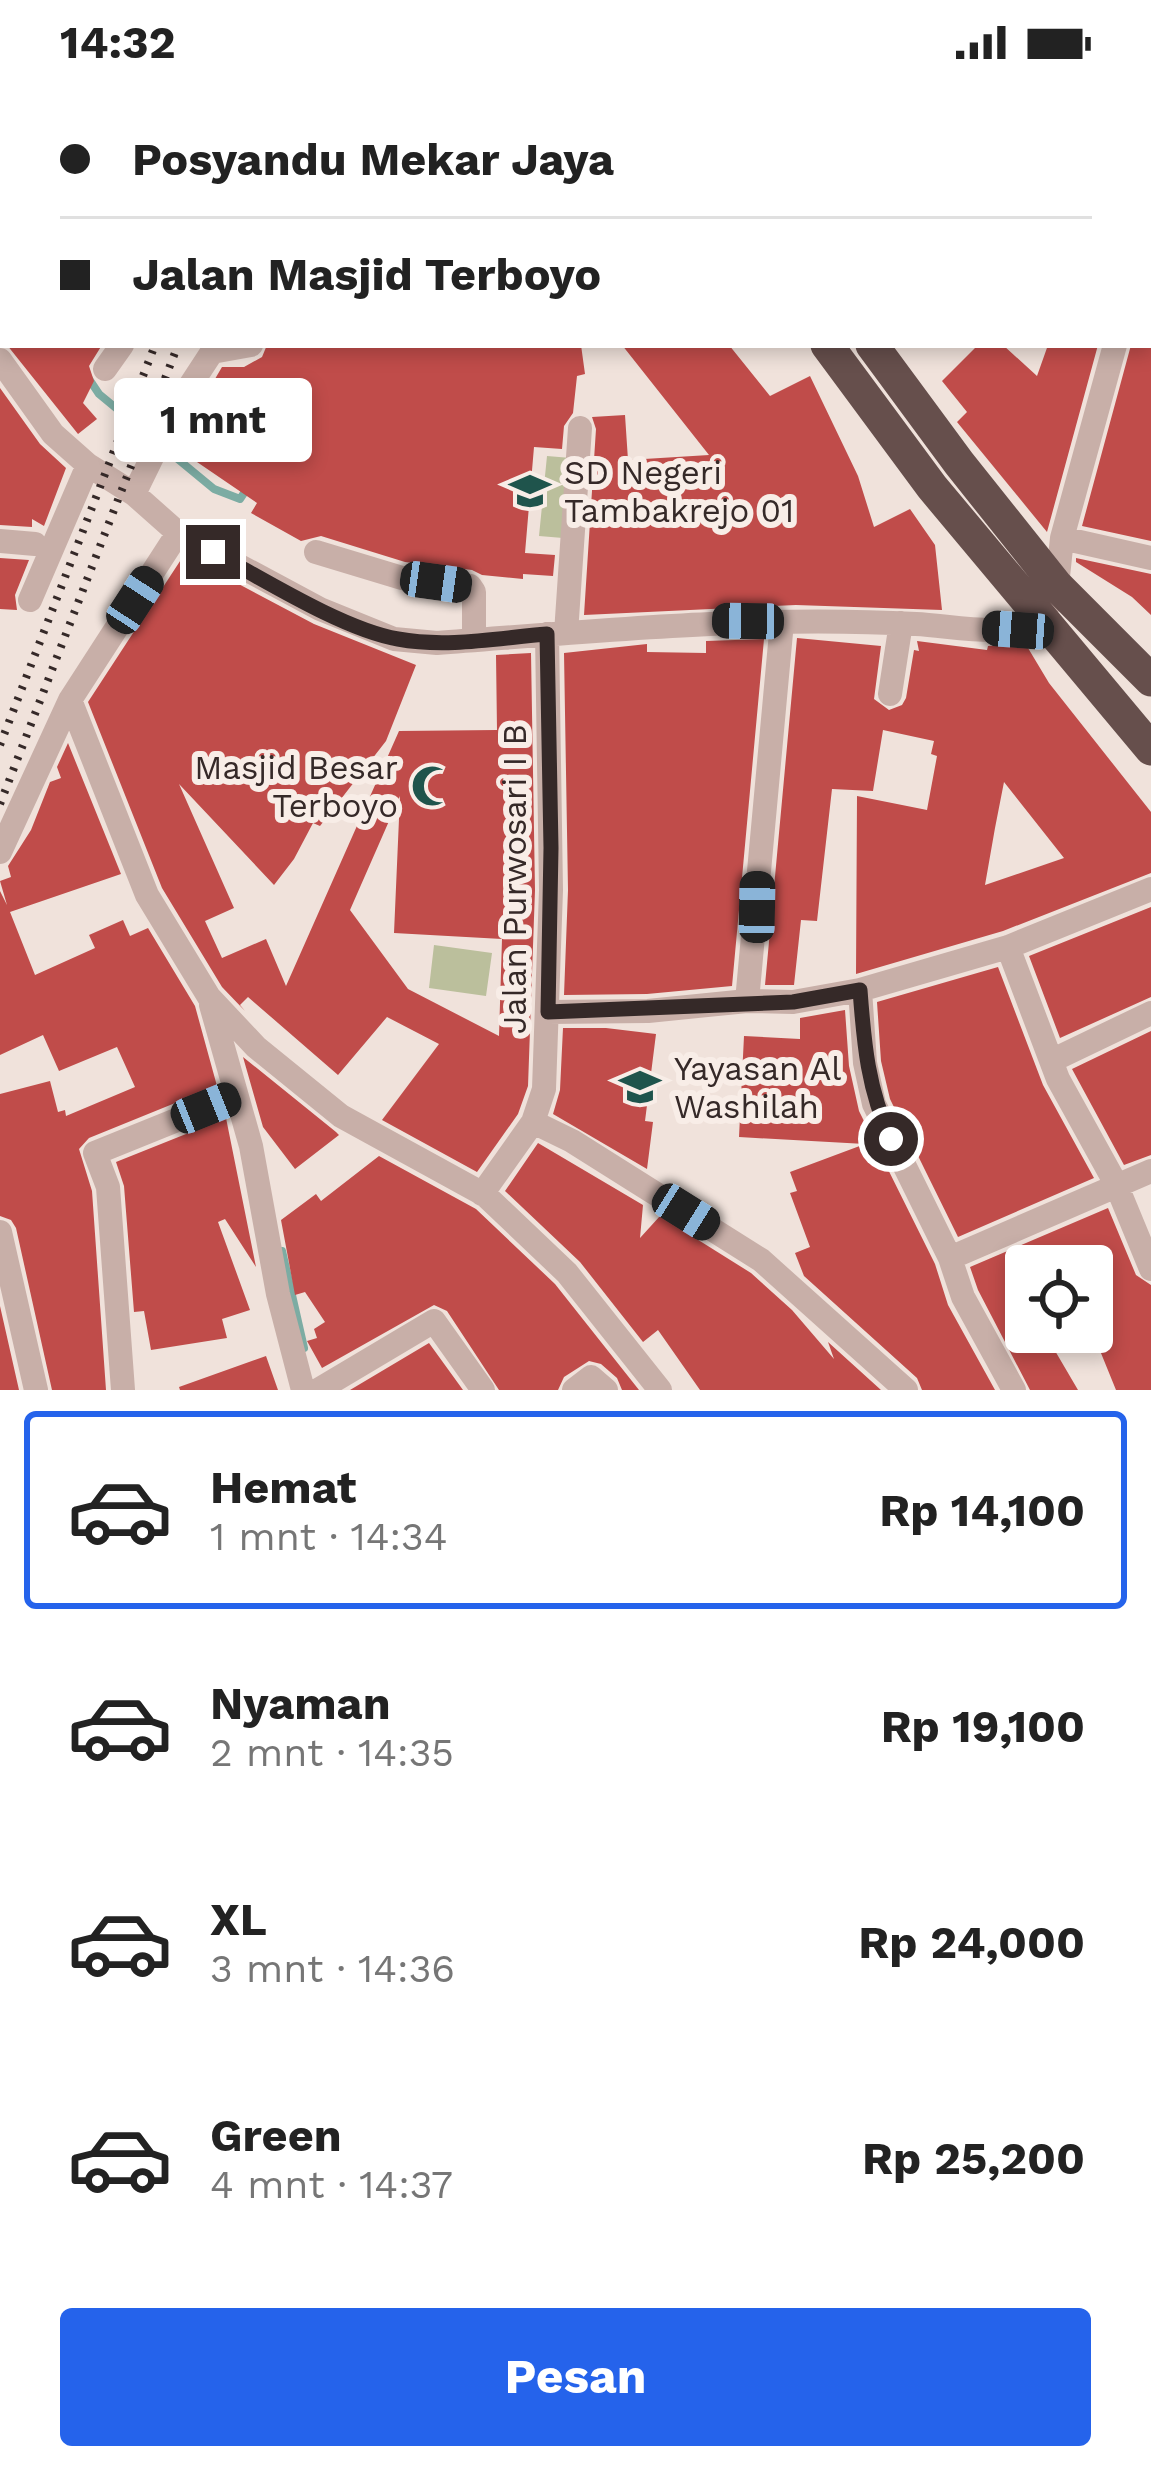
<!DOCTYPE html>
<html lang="id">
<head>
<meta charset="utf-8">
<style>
  :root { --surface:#fff; --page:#f6f6f6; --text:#222; --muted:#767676; --line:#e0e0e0; --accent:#2563eb }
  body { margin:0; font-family:"Work Sans",sans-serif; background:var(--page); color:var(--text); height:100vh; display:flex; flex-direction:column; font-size:45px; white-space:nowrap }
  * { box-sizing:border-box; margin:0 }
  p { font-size:39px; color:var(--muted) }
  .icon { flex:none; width:66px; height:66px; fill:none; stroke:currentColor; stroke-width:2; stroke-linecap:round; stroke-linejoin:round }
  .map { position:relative; height:1306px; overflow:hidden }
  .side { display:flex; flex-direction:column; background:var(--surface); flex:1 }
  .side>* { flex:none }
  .guide { position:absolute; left:0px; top:0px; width:1152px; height:264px; box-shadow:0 6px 18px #0003; display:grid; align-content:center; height:264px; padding:0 60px; background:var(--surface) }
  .buttons { position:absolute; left:1005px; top:1161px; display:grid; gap:24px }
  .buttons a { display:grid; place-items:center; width:108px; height:108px; border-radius:12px; background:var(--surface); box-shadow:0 6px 18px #0003; font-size:60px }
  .end { position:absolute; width:54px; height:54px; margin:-27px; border:15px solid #352928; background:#fff; box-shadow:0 0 0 6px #fff }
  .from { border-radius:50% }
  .bubble { position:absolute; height:84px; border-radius:12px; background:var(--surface); box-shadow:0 6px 18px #0003; font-size:39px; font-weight:700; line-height:84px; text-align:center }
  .car { position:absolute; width:36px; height:72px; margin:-36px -18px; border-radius:15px; box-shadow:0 0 9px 3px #0007; background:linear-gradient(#222 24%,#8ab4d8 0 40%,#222 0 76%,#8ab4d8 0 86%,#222 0) }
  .guide b { display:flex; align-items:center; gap:42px; height:114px; font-size:45px }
  .guide b+b { border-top:3px solid var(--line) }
  .guide i { width:30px; height:30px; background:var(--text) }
  ul { padding:21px 0 0; list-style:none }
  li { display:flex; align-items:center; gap:36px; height:198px; margin:0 24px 18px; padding:0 36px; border:6px solid transparent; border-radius:12px }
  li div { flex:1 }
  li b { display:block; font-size:45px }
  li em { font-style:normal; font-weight:700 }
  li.on { border-color:var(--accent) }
  li>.icon { width:108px; height:108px; stroke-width:1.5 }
  .button { display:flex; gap:24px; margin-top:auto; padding:24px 60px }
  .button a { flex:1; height:138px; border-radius:12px; background:var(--accent); color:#fff; font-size:48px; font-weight:700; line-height:138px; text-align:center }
  .status { display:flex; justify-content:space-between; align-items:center; height:84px; padding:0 60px; background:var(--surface); direction:ltr }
  .status svg { height:33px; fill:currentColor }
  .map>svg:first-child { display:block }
  .green { fill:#bbbf9c }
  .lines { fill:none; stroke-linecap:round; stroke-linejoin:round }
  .stream { stroke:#7caca3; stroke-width:8 }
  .building { fill:#c04c4a; fill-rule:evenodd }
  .service { stroke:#c8afa8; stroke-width:12 }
  .minor { stroke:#c8afa8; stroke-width:24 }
  .trunk { stroke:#664f4c; stroke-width:33 }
  .rail { stroke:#352928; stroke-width:8; stroke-dasharray:3 9; stroke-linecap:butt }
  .route { stroke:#352928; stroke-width:15 }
  .labels { text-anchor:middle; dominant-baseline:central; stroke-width:12; stroke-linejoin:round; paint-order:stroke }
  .poi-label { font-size:33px; fill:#352928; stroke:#f8ede7; text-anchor:start }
  .street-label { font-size:33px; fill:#352928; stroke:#f8ede7 }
</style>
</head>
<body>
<div class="status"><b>14:32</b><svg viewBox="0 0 49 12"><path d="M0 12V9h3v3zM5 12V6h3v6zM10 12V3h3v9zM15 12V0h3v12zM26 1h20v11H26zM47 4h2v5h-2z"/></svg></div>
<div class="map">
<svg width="1151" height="1306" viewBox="0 0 1151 1306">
  <rect width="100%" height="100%" fill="#f0e2db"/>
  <!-- green -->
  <path class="green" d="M 547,372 L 571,374 L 563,454 L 539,452 Z
    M 434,861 L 492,869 L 486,912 L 429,904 Z"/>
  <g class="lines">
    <!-- stream -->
    <path class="stream" d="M 514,3 L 516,0
      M 0,85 L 3,95
      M 87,292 L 99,310 L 214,405 L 240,415 L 248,403
      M 282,1167 L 304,1264"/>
  </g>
  <!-- building -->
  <path class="building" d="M 7,261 L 102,261 L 89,282 L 94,297 L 83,319 L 97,335 L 78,350 Z
    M 267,261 L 581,261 L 585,290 L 577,292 L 573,329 L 564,342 L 562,365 L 534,363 L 525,469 L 555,471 L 553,492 L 523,490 L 523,495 L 482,491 L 472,486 L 405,478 L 321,452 L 301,457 L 251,429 L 257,419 L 175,363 L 222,283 L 244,283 L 262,273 Z
    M 622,261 L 729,261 L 770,312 L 810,292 L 858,392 L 874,443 L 910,425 L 935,461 L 942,526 L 796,521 L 584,531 L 596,345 L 592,333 L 625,331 L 628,376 L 709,371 Z
    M 978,261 L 1003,261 L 1037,292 L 1048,261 L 1098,261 L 1047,448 L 957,338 L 967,328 L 942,297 Z
    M 1131,261 L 1151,261 L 1151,457 L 1082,442 Z
    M 0,304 L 40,360 L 66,384 L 44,442 L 32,435 L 32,443 L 0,441 Z
    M 184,471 L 314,540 L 416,581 L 386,657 L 320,742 L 313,739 L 294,775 L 274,801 L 179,700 L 234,824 L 205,837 L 222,874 L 266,855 L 286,902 L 399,647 L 497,646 L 496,571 L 531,569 L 535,806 L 528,1002 L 518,1030 L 477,1088 L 382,1036 L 439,960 L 387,933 L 338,991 L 248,913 L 240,921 L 245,927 L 222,903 L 162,804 L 88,618 ZM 400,712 L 394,849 L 502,855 L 499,952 L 408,905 L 350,826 Z
    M 0,474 L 29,476 L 15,511 L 17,526 L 0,525 Z
    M 1076,474 L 1151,490 L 1151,531 L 1132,513 L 1076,478 Z
    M 797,554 L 881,562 L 874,615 L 889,626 L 902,621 L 906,614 L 914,566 L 919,567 L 917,557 L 987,566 L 988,562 L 1025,559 L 1049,599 L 1151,728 L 1151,789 L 1003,847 L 856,890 L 857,712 L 927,726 L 937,672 L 931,670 L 934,657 L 883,646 L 873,707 L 832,705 L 817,837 L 801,836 L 794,901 L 765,901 ZM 1004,698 L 1064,774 L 985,801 L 995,744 Z
    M 764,555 L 732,902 L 647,910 L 564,911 L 568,806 L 564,569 L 647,560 L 647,568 L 706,569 L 706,557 Z
    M 68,659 L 121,790 L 10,828 L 35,891 L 95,864 L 89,851 L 123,836 L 130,852 L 148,844 L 195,922 L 217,1002 L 89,1054 L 79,1065 L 92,1107 L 106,1306 L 52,1306 L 16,1144 L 11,1136 L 0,1132 L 0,1010 L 50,997 L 58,1028 L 65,1026 L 66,1032 L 135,1003 L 117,963 L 59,987 L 43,951 L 0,971 L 0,807 L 7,821 L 0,797 L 11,793 L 8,782 L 31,746 L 50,698 L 61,694 L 57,683 Z
    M 1151,823 L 1151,913 L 1060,954 L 1029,872 Z
    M 998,883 L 1043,1001 L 1094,1094 L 958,1153 L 890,1015 L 881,977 L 877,918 Z
    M 845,926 L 849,982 L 859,1027 L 935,1180 L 948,1221 L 995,1306 L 922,1306 L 917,1294 L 804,1192 L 795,1169 L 810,1163 L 790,1109 L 797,1107 L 790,1088 L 865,1060 L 739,1053 L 744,952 L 800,955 L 800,934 Z
    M 563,944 L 606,944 L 656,950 L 645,1037 L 653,1038 L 647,1085 L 553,1030 L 560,1006 Z
    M 1151,947 L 1151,1071 L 1124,1081 L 1072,985 Z
    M 243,973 L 336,1048 L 339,1051 L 295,1085 L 263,1043 Z
    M 226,1034 L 256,1183 L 225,1135 L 218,1138 L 250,1226 L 222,1235 L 227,1254 L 151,1266 L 144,1227 L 134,1228 L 124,1102 L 116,1078 Z
    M 538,1059 L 643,1121 L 640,1154 L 660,1132 L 751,1189 L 792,1226 L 834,1275 L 828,1258 L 881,1306 L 700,1306 L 658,1246 L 643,1258 L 580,1178 L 505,1107 Z
    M 379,1072 L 476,1125 L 555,1200 L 639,1306 L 622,1306 L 617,1294 L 601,1280 L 589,1277 L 564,1293 L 558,1306 L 499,1306 L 447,1227 L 434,1221 L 322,1284 L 307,1257 L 317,1254 L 314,1245 L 325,1238 L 305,1208 L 295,1211 L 281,1136 L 316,1110 L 321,1117 Z
    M 1108,1124 L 1136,1191 L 1151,1201 L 1151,1306 L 1116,1306 L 1092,1247 L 1092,1182 L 1026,1182 L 1026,1248 L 1044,1248 L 1078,1306 L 1030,1306 L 978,1206 L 970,1183 Z
    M 0,1222 L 19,1306 L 0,1306 Z
    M 429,1259 L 463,1306 L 350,1306 Z
    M 266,1272 L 278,1306 L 180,1306 L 179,1303 Z"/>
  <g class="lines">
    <!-- service -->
    <path class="service" d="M 952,0 L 954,3
      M 1149,100 L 1151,99"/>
    <!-- minor -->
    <path class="minor" d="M 193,0 L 196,3
      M 236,3 L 238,0
      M 403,3 L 405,0
      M 1149,211 L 1151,211
      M 0,276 L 53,350 L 88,381 L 134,410 L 178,449 L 320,525 L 394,555 L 437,559 C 597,547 756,531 916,540 C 956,542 1007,555 1042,535 L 1057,502 L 1062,454 L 1151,474
      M 105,285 L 122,261
      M 134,410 L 178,320 L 212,268 L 251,261
      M 1062,454 L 1115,261
      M 0,457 L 35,460
      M 316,468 L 402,494 L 470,502 L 474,508 L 474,556
      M 30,516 L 88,381
      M 566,549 L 580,344
      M 890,610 L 901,539
      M 70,616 L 147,811 L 209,913 L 256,963 L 341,1032 L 485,1111 L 567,1189 L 660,1306
      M 0,768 L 70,616 L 178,449
      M 1008,863 L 1058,995 L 1116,1100 L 1151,1185
      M 860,906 L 865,979 L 874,1020 L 950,1174 L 963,1213 L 1014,1306
      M 747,917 L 782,538
      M 211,921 L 251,1062 L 278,1210 L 303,1306
      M 548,928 L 648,927 L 747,917 L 793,918 L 860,906 L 1008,863 L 1151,805
      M 1053,976 L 1151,929
      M 533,1038 L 572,1057 L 761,1176 L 906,1306
      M 482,1110 L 533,1038 L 544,1005 L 551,806 L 547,550
      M 0,1148 L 36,1306
      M 950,1174 L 1151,1087
      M 123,1306 L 108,1103 L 95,1069 L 236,1012
      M 318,1306 L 434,1237 L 483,1306
      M 574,1306 L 591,1293 L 606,1306"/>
    <!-- trunk -->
    <path class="trunk" d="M 634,0 L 636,3
      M 677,0 L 679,3
      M 827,261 L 932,403 L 1151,665
      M 872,261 L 959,379 L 1057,502 L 1151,596"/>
    <!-- rail -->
    <path class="rail" d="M 274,3 L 275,0
      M 299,3 L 301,0
      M 0,661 L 155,261
      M 0,720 L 178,261"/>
  </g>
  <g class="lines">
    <!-- route -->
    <path class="route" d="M 213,468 C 263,495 344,546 398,555 C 447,564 498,554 547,550 L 551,764 L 548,928 L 793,918 L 860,906 C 864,960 868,1006 891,1055"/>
  </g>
  <!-- icons -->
  <defs>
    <g id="school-bare" transform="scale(3.24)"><path d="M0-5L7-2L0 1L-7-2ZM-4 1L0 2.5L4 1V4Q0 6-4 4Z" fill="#1f544c" stroke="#f8ede7" stroke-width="2.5" paint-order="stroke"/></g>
    <g id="mosque-bare" transform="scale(3.24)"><path d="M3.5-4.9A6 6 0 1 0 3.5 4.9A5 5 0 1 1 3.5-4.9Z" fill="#1f544c" stroke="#f8ede7" stroke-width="2.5" paint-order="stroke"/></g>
  </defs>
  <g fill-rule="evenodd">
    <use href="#school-bare" x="530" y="407"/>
    <use href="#mosque-bare" x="432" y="702"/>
    <use href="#school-bare" x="640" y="1003"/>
  </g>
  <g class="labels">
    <!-- poi labels -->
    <g class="poi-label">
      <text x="564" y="388">SD Negeri<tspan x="564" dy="38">Tambakrejo 01</tspan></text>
      <text x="398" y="683" text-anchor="end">Masjid Besar<tspan x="398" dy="38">Terboyo</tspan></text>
      <text x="674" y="984">Yayasan Al<tspan x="674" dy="38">Washilah</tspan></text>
    </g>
    <!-- street labels -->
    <g class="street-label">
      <text transform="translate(514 795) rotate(-90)">Jalan Purwosari I B</text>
    </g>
  </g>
</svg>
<div class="buttons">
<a><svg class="icon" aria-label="locate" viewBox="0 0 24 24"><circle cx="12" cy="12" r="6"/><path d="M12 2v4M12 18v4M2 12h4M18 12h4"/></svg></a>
</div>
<i class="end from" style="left:891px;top:1055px"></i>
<i class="end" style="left:213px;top:468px"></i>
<div class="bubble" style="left:114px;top:294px;width:198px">1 mnt</div>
<i class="car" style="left:436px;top:498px;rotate:98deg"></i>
<i class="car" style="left:135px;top:516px;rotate:33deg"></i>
<i class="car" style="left:748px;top:537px;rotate:271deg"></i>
<i class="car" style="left:1018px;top:546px;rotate:274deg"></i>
<i class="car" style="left:757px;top:823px;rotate:1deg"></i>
<i class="car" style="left:206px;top:1024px;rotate:68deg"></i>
<i class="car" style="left:686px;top:1128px;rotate:122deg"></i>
<div class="guide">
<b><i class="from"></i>Posyandu Mekar Jaya</b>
<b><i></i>Jalan Masjid Terboyo</b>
</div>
</div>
<section class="side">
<ul>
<li class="on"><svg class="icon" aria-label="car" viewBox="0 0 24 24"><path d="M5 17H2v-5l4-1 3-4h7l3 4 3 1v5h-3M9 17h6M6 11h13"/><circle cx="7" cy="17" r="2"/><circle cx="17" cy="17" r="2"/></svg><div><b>Hemat</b><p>1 mnt · 14:34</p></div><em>Rp 14,100</em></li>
<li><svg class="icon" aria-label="car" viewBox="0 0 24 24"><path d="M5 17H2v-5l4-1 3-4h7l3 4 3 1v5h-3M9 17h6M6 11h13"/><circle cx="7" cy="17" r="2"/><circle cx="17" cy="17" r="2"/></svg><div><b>Nyaman</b><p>2 mnt · 14:35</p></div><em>Rp 19,100</em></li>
<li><svg class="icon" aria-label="car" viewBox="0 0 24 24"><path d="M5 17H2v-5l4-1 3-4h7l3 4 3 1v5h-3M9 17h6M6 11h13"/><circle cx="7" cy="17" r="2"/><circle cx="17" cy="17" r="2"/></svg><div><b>XL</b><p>3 mnt · 14:36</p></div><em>Rp 24,000</em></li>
<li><svg class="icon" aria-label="car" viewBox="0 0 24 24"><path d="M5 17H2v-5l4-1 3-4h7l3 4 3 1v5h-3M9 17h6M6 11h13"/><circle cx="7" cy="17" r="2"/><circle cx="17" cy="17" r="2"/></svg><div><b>Green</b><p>4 mnt · 14:37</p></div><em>Rp 25,200</em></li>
</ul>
<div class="button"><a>Pesan</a></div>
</section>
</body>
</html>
